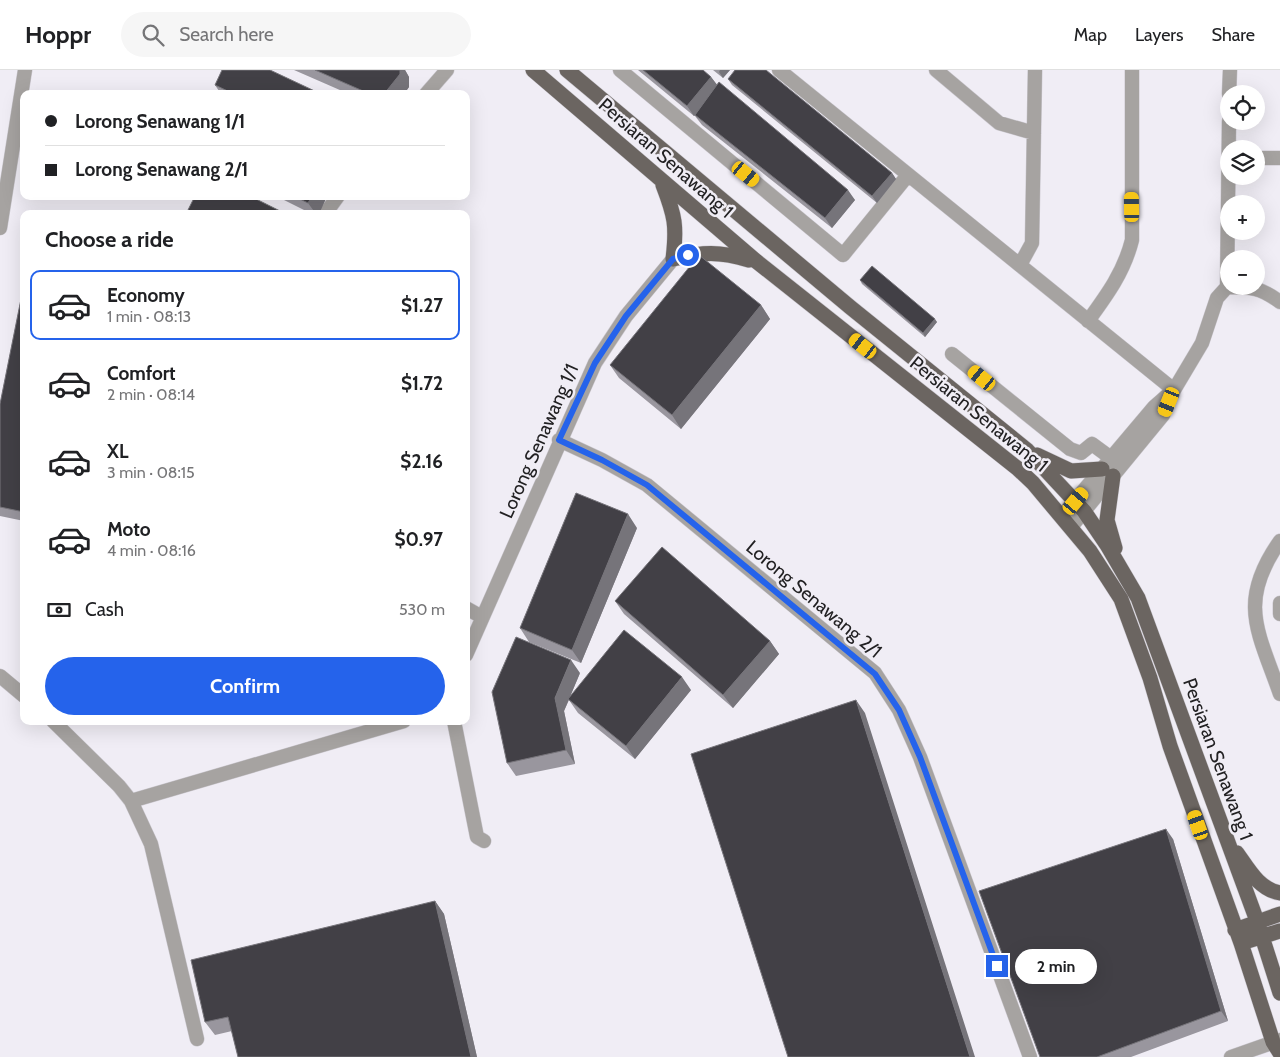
<!DOCTYPE html>
<html lang="en">
<head>
<meta charset="utf-8">
<style>
  :root { --surface:#fff; --page:#f6f6f6; --text:#202124; --muted:#757577; --line:#e0e0e0; --accent:#2563eb }
  body { margin:0; font-family:Cabin,sans-serif; background:var(--page); color:var(--text); height:100vh; display:flex; flex-direction:column; font-size:19px; white-space:nowrap }
  * { box-sizing:border-box; margin:0 }
  p { font-size:16px; color:var(--muted) }
  .icon { flex:none; width:28px; height:28px; fill:none; stroke:currentColor; stroke-width:2; stroke-linecap:round; stroke-linejoin:round }
  .map { position:relative; flex:1; overflow:hidden }
  .panel { position:absolute; left:20px; top:140px; width:450px; height:515px; display:flex; flex-direction:column; background:var(--surface); border-radius:10px; box-shadow:0 5px 20px #0002 }
  .panel>* { flex:none }
  .top-card { position:absolute; left:20px; top:20px; width:450px; height:110px; border-radius:10px; box-shadow:0 5px 20px #0002; display:grid; align-content:center; height:110px; padding:0 25px; background:var(--surface) }
  .controls { position:absolute; left:1220px; top:15px; display:grid; gap:10px }
  .controls a { display:grid; place-items:center; width:45px; height:45px; border-radius:50%; background:var(--surface); box-shadow:0 5px 20px #0002; font-size:25px }
  .end { position:absolute; width:22px; height:22px; margin:-11px; border:6px solid #2563eb; background:#fff; box-shadow:0 0 0 2px #fff }
  .from { border-radius:50% }
  .bubble { position:absolute; height:35px; border-radius:18px; background:var(--surface); box-shadow:0 5px 20px #0002; font-size:16px; font-weight:700; line-height:35px; text-align:center }
  .car { position:absolute; width:15px; height:30px; margin:-15px -8px; border-radius:6px; box-shadow:0 0 4px 1px #0007; background:linear-gradient(#f5c518 24%,#345 0 40%,#f5c518 0 76%,#345 0 86%,#f5c518 0) }
  .top-card b { display:flex; align-items:center; gap:18px; height:48px; font-size:19px }
  .top-card b+b { border-top:1px solid var(--line) }
  .top-card i { width:12px; height:12px; background:var(--text) }
  ul { padding:0; list-style:none }
  li { display:flex; align-items:center; gap:15px; height:70px; margin:0 10px 8px; padding:0 15px; border:2px solid transparent; border-radius:10px }
  li div { flex:1 }
  li b { display:block; font-size:19px }
  li em { font-style:normal; font-weight:700 }
  li.selected { border-color:var(--accent) }
  li>.icon { width:45px; height:45px; stroke-width:1.5 }
  h2 { padding:0 25px; font-size:22px; line-height:60px }
  .pay { display:flex; align-items:center; gap:12px; height:55px; padding:0 25px; font-size:19px }
  .pay p { margin-inline-start:auto }
  .button { display:flex; gap:10px; margin-top:auto; padding:10px 25px }
  .button a { flex:1; height:58px; border-radius:30px; background:var(--accent); color:#fff; font-size:20px; font-weight:700; line-height:58px; text-align:center }
  header { display:flex; align-items:center; gap:30px; box-sizing:border-box; height:70px; padding:0 25px; background:var(--surface); border-bottom:1px solid var(--line) }
  header strong { font-size:24px }
  nav { display:flex; gap:28px; margin-inline-start:auto; font-size:18px }
  .search { width:350px; height:45px; background:var(--page); display:flex; align-items:center; gap:12px; box-sizing:border-box; padding:0 18px; border-radius:28px; color:var(--muted); font-size:19px }
  .map>svg:first-child { display:block }
  .lines { fill:none; stroke-linecap:round; stroke-linejoin:round }
  .minor-casing { stroke:#cbc8cf; stroke-width:15 }
  .major-casing { stroke:#cbc8cf; stroke-width:16 }
  .minor { stroke:#a6a3a1; stroke-width:14 }
  .major { stroke:#6b6561; stroke-width:15 }
  .wall { fill:#99969e }
  .shaded-wall { fill:#76747a }
  .building { fill:#424046; stroke:#76747a }
  .route { stroke:#2563eb; stroke-width:6 }
  .labels { text-anchor:middle; dominant-baseline:central; stroke-width:5; stroke-linejoin:round; paint-order:stroke }
  .street-label { font-size:19px; fill:#222123; stroke:#f0edf5 }
</style>
</head>
<body>
<header>
<strong>Hoppr</strong>
<div class="search"><svg class="icon" aria-label="search" viewBox="0 0 24 24"><circle cx="10" cy="10" r="6"/><path d="M15 15l6 6"/></svg>Search here</div>
<nav><a>Map</a><a>Layers</a><a>Share</a></nav>
</header>
<div class="map">
<svg width="1280" height="987" viewBox="0 0 1280 987">
  <rect width="100%" height="100%" fill="#f0edf5"/>
  <g class="lines">
    <!-- minor casing -->
    <g class="minor-casing">
      <path id="minor" d="M 620,0 L 843,185 L 908,105
        M 779,0 L 1174,320
        M 936,0 L 999,53 L 1034,63
        M 426,24 L 447,0
        M 1229,24 L 1230,0
        M 1256,88 L 1280,88
        M 325,144 L 338,126
        M 0,158 L 25,0
        M 1020,195 L 1032,173 L 1035,0
        M 1227,217 L 1229,51
        M 1088,251 C 1107,225 1124,202 1132,170 L 1132,0
        M 952,284 L 1070,379 L 1081,383 L 1092,374 L 1111,388
        M 559,370 L 602,390 L 647,415 L 875,603 L 899,640 L 920,687 L 1030,987
        M 1062,446 L 1154,337 L 1171,322
        M 1071,457 L 1163,345 L 1174,320 L 1202,273 L 1217,228 L 1227,217 C 1251,217 1260,217 1280,232
        M 1280,471 C 1237,532 1258,561 1280,624
        M 1280,533 L 1280,544
        M 466,538 L 482,547
        M 466,585 L 595,293 L 626,246 L 673,189
        M 0,606 L 24,626
        M 53,651 L 119,716 L 131,731 L 151,774 L 197,969
        M 454,651 L 477,767 L 484,771
        M 131,731 L 404,651
        M 1231,987 L 1280,970"/>
    </g>
    <!-- major casing -->
    <g class="major-casing">
      <path id="major" d="M 533,0 L 756,191 L 1017,398 L 1033,413 L 1090,481 L 1121,529 L 1150,608 L 1170,676 L 1241,873 L 1273,972 L 1280,983
        M 567,0 L 850,237 L 1027,380 L 1084,441 L 1107,475 L 1138,528 L 1257,851 L 1280,923
        M 663,115 C 675,146 677,156 673,189 C 703,182 719,181 749,190
        M 1037,385 L 1071,401 L 1102,399
        M 1113,406 L 1107,450 L 1115,478
        M 1237,783 C 1249,800 1259,819 1280,823
        M 1235,860 L 1280,844
        M 1241,873 L 1280,861"/>
    </g>
    <!-- minor -->
    <use href="#minor" class="minor"/>
    <!-- major -->
    <use href="#major" class="major"/>
  </g>
  <!-- wall -->
  <path class="wall" d="M 294,0 L 405,0 L 409,7 L 409,17 L 404,24 L 349,24 Z
    M 638,0 L 703,0 L 711,7 L 717,15 L 855,130 L 832,158 L 702,55 L 695,46 L 694,46 Z
    M 713,0 L 730,0 L 723,8 Z
    M 728,9 L 892,103 L 896,109 L 877,133 L 732,15 Z
    M 215,15 L 321,24 L 221,24 Z
    M 276,126 L 327,126 L 319,144 L 312,144 Z
    M 860,210 L 937,252 L 925,267 L 862,214 Z
    M 24,214 L 24,451 L 0,446 L 0,334 Z
    M 761,235 L 770,249 L 681,359 L 619,308 L 610,295 Z
    M 637,458 L 581,593 L 529,572 L 520,558 Z
    M 615,531 L 770,571 L 779,584 L 733,638 L 624,544 Z
    M 580,603 L 569,629 L 691,620 L 635,689 L 578,643 L 569,630 L 564,641 L 575,694 L 516,706 L 507,693 Z
    M 1173,769 L 1228,951 L 1131,987 L 1040,987 Z
    M 435,831 L 444,844 L 477,987 L 238,987 L 232,961 L 215,965 L 205,952 Z"/>
  <!-- shaded-wall -->
  <path class="shaded-wall" d="M 400,0 L 405,0 L 409,7 L 409,17 L 404,24 L 384,24 Z
    M 720,0 L 730,0 L 723,8 L 719,2 Z
    M 711,7 L 718,16 L 694,46 L 687,36 Z
    M 892,103 L 896,109 L 877,133 L 872,126 Z
    M 848,120 L 855,130 L 832,158 L 825,148 Z
    M 312,126 L 327,126 L 319,144 L 316,144 L 308,133 Z
    M 761,235 L 770,249 L 681,359 L 672,345 Z
    M 935,249 L 937,252 L 925,267 L 923,263 Z
    M 628,444 L 637,458 L 581,593 L 572,580 Z
    M 770,571 L 779,584 L 733,638 L 723,625 Z
    M 571,590 L 580,603 L 564,641 L 575,694 L 566,680 L 555,628 Z
    M 682,607 L 691,620 L 635,689 L 626,676 Z
    M 856,630 L 865,643 L 975,987 L 970,987 Z
    M 1166,759 L 1173,769 L 1228,951 L 1221,941 Z
    M 435,831 L 444,844 L 477,987 L 471,987 Z"/>
  <!-- building -->
  <path class="building" d="M 222,0 L 270,0 L 321,24 L 234,24 L 215,15 Z
    M 315,0 L 400,0 L 400,4 L 384,24 L 370,24 Z
    M 643,0 L 703,0 L 711,7 L 687,36 Z
    M 735,0 L 766,0 L 892,103 L 872,126 L 728,9 Z
    M 719,12 L 848,120 L 825,148 L 695,45 Z
    M 195,126 L 250,126 L 286,144 L 190,144 L 187,142 Z
    M 294,126 L 312,126 L 308,133 Z
    M 699,185 L 761,235 L 672,345 L 610,295 Z
    M 872,196 L 935,249 L 923,263 L 860,210 Z
    M 24,214 L 24,442 L 0,437 L 0,334 Z
    M 576,423 L 628,444 L 572,580 L 520,558 Z
    M 662,477 L 770,571 L 723,625 L 615,531 Z
    M 624,560 L 682,607 L 626,676 L 568,629 Z
    M 516,567 L 571,590 L 555,628 L 566,680 L 507,693 L 492,622 Z
    M 856,630 L 970,987 L 788,987 L 691,684 Z
    M 1166,759 L 1221,941 L 1097,987 L 1040,987 L 979,821 Z
    M 435,831 L 471,987 L 238,987 L 228,947 L 205,952 L 191,890 Z"/>
  <g class="lines">
    <!-- route -->
    <path class="route" d="M 688,185 L 673,189 L 626,246 L 595,293 L 559,370 L 602,390 L 647,415 L 875,604 L 899,640 L 920,687 L 997,896"/>
  </g>
  <g class="labels">
    <!-- street labels -->
    <g class="street-label">
      <text transform="translate(666 88) rotate(41)">Persiaran Senawang 1</text>
      <text transform="translate(979 344) rotate(39)">Persiaran Senawang 1</text>
      <text transform="translate(539 371) rotate(-66)">Lorong Senawang 1/1</text>
      <text transform="translate(814 529) rotate(40)">Lorong Senawang 2/1</text>
      <text transform="translate(1218 689) rotate(70)">Persiaran Senawang 1</text>
    </g>
  </g>
</svg>
<div class="controls">
<a><svg class="icon" aria-label="locate" viewBox="0 0 24 24"><circle cx="12" cy="12" r="6"/><path d="M12 2v4M12 18v4M2 12h4M18 12h4"/></svg></a>
<a><svg class="icon" aria-label="layers" viewBox="0 0 24 24"><path d="M12 4l9 5-9 5-9-5zM3 14l9 5 9-5"/></svg></a>
<a>+</a>
<a>−</a>
</div>
<i class="end from" style="left:688px;top:185px"></i>
<i class="end" style="left:997px;top:896px"></i>
<div class="bubble" style="left:1015px;top:879px;width:82px">2 min</div>
<i class="car" style="left:746px;top:104px;rotate:129deg"></i>
<i class="car" style="left:1132px;top:137px;rotate:359deg"></i>
<i class="car" style="left:863px;top:276px;rotate:308deg"></i>
<i class="car" style="left:982px;top:308px;rotate:309deg"></i>
<i class="car" style="left:1169px;top:332px;rotate:202deg"></i>
<i class="car" style="left:1076px;top:431px;rotate:40deg"></i>
<i class="car" style="left:1198px;top:755px;rotate:341deg"></i>
<div class="top-card">
<b><i class="from"></i>Lorong Senawang 1/1</b>
<b><i></i>Lorong Senawang 2/1</b>
</div>
<section class="panel">
<h2>Choose a ride</h2>
<ul>
<li class="selected"><svg class="icon" aria-label="car" viewBox="0 0 24 24"><path d="M5 17H2v-5l4-1 3-4h7l3 4 3 1v5h-3M9 17h6M6 11h13"/><circle cx="7" cy="17" r="2"/><circle cx="17" cy="17" r="2"/></svg><div><b>Economy</b><p>1 min · 08:13</p></div><em>$1.27</em></li>
<li><svg class="icon" aria-label="car" viewBox="0 0 24 24"><path d="M5 17H2v-5l4-1 3-4h7l3 4 3 1v5h-3M9 17h6M6 11h13"/><circle cx="7" cy="17" r="2"/><circle cx="17" cy="17" r="2"/></svg><div><b>Comfort</b><p>2 min · 08:14</p></div><em>$1.72</em></li>
<li><svg class="icon" aria-label="car" viewBox="0 0 24 24"><path d="M5 17H2v-5l4-1 3-4h7l3 4 3 1v5h-3M9 17h6M6 11h13"/><circle cx="7" cy="17" r="2"/><circle cx="17" cy="17" r="2"/></svg><div><b>XL</b><p>3 min · 08:15</p></div><em>$2.16</em></li>
<li><svg class="icon" aria-label="car" viewBox="0 0 24 24"><path d="M5 17H2v-5l4-1 3-4h7l3 4 3 1v5h-3M9 17h6M6 11h13"/><circle cx="7" cy="17" r="2"/><circle cx="17" cy="17" r="2"/></svg><div><b>Moto</b><p>4 min · 08:16</p></div><em>$0.97</em></li>
</ul>
<div class="pay"><svg class="icon" aria-label="cash" viewBox="0 0 24 24"><path d="M3 7h18v10H3z"/><circle cx="12" cy="12" r="2"/></svg>Cash<p>530 m</p></div>
<div class="button"><a>Confirm</a></div>
</section>
</div>
</body>
</html>
